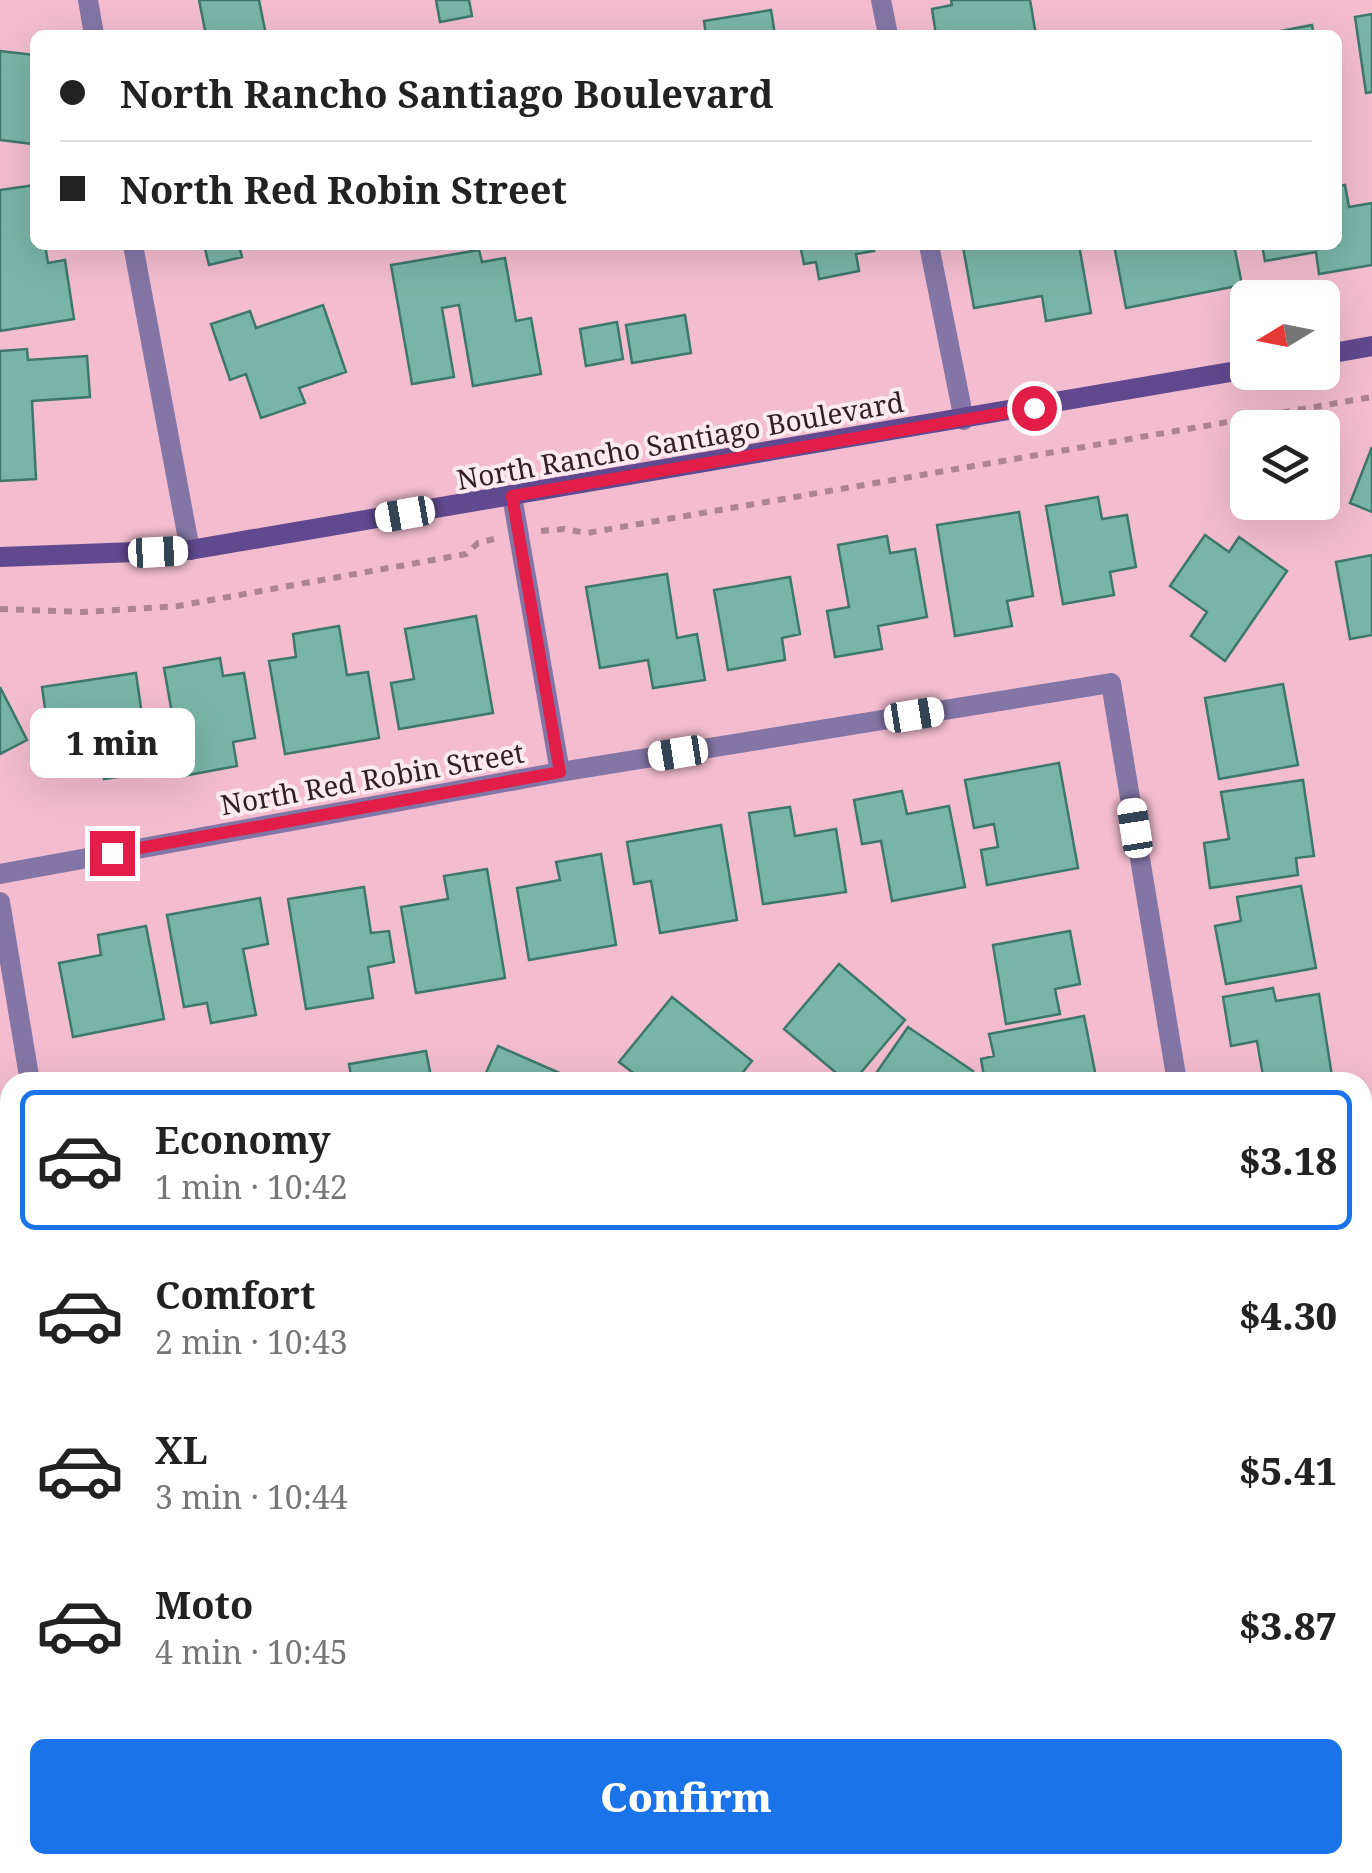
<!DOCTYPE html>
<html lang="en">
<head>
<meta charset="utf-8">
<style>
  :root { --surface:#fff; --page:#f2f2f2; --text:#222; --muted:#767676; --line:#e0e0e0; --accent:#1a73e8 }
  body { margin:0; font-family:"Noto Serif",serif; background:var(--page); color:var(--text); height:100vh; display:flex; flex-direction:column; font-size:38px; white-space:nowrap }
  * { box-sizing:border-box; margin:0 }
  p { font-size:32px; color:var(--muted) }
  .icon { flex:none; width:55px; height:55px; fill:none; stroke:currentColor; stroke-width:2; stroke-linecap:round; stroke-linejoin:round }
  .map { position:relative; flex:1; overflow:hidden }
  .details { position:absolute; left:0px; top:1072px; width:1372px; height:802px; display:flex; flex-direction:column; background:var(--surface); border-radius:30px 30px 0 0; box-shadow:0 10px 40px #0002 }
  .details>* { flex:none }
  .top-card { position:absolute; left:30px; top:30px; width:1312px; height:220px; border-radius:15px; box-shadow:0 10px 40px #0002; display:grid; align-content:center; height:220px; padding:0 30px; background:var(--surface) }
  .needle { width:65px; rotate:260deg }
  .fabs { position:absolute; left:1230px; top:280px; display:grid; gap:20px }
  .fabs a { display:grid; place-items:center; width:110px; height:110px; border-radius:15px; background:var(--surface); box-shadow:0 10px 40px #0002; font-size:50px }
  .end { position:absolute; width:45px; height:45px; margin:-22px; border:12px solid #e11d48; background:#fff; box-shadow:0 0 0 5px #fff }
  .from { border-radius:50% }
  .bubble { position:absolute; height:70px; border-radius:15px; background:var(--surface); box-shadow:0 10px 40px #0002; font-size:32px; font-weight:800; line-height:70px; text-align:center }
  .car { position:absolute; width:30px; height:60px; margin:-30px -15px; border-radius:12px; box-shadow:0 0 8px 2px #0007; background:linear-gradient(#fff 24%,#345 0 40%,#fff 0 76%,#345 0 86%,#fff 0) }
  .top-card b { display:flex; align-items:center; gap:35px; height:95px; font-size:38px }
  .top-card b+b { border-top:2px solid var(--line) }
  .top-card i { width:25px; height:25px; background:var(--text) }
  ul { padding:18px 0 0; list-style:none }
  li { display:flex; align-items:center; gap:30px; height:140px; margin:0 20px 15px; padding:0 10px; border:5px solid transparent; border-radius:15px }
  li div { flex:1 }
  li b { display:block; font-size:38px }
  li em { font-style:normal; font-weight:800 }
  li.on { border-color:var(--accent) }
  li>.icon { width:90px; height:90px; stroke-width:1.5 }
  .primary-button { display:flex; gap:20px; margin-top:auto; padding:20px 30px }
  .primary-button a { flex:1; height:115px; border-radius:15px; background:var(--accent); color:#fff; font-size:40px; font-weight:800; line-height:115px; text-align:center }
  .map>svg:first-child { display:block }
  .building { fill:#79b5a6; stroke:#3d786a; stroke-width:2.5 }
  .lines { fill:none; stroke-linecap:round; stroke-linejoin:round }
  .path { stroke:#ae8492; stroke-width:6; stroke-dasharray:8 8; stroke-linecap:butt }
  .street { stroke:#8376a6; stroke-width:20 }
  .secondary { stroke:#60498f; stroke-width:20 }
  .route { stroke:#e11d48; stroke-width:12 }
  .labels { text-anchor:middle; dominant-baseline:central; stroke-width:8; stroke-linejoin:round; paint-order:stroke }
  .street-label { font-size:28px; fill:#321e25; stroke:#fbeaef }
</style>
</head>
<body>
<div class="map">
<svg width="1372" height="1873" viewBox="0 0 1372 1873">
  <rect width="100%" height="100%" fill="#f3bdcf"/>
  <!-- building -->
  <path class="building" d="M 199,0 L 259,0 L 266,35 L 206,35 Z
    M 436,0 L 469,0 L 472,16 L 440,22 Z
    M 951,0 L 1030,0 L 1036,35 L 936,35 L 932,9 L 952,5 Z
    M 771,10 L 775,35 L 706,35 L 704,21 Z
    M 1372,14 L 1372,92 L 1366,93 L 1355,17 Z
    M 1312,25 L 1314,35 L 1260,35 Z
    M 0,51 L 35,55 L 33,144 L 0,140 Z
    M 35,185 L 35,245 L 45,245 L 48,263 L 65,260 L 74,319 L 0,331 L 0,190 Z
    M 1345,185 L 1349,207 L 1372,203 L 1372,265 L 1319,274 L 1316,252 L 1265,261 L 1262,245 L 1338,245 L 1338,186 Z
    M 204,245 L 239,245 L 242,257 L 209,265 Z
    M 800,245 L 873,245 L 874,251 L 856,254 L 859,271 L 819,279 L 816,262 L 804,264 Z
    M 975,245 L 1079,245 L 1091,313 L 1046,321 L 1042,296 L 974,308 L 963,247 Z
    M 1114,245 L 1234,245 L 1242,285 L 1126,308 Z
    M 479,250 L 482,262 L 505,258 L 516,321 L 531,318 L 541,374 L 473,386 L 459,305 L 442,308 L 454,377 L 412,384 L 391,265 Z
    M 323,305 L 346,372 L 299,388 L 305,403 L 261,418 L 246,374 L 230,380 L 211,324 L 250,311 L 256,328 Z
    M 685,315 L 691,353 L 632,363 L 626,325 Z
    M 617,322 L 623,359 L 586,366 L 580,329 Z
    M 27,349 L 28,360 L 87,356 L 90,397 L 32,401 L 36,479 L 0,481 L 0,351 Z
    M 1372,447 L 1372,512 L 1350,503 Z
    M 1098,497 L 1102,519 L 1127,515 L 1136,567 L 1110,572 L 1114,595 L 1063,604 L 1046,506 Z
    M 1019,512 L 1033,596 L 1007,601 L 1012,626 L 955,636 L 937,525 Z
    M 1205,535 L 1229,552 L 1239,537 L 1287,571 L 1225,661 L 1191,636 L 1207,612 L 1170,586 Z
    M 887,536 L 890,553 L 915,549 L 927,617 L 878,626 L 882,649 L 835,657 L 827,611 L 849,607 L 838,545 Z
    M 1372,555 L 1372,635 L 1350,639 L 1336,562 Z
    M 667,574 L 677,638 L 697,634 L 705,680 L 653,688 L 648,660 L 600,668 L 586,587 Z
    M 790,577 L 800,634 L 782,638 L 785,660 L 728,670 L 714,590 Z
    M 476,616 L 493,713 L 399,729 L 391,683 L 414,679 L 405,629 Z
    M 339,626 L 347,675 L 368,672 L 379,738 L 285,754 L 269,661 L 296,657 L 293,634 Z
    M 220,658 L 223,676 L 244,673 L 255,738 L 233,742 L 237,766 L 183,776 L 164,668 Z
    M 136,673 L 150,772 L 104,779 L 101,757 L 53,764 L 42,687 Z
    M 1283,684 L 1298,765 L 1219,779 L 1205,698 Z
    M 0,687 L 27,740 L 0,754 Z
    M 1059,763 L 1078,868 L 987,885 L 981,850 L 998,847 L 994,824 L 974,828 L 965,780 Z
    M 1303,780 L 1314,856 L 1296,858 L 1298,875 L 1210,888 L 1204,843 L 1229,839 L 1221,792 Z
    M 902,791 L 907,814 L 949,806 L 965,887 L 892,901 L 881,841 L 862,844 L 854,800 Z
    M 790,807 L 795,836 L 836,829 L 846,892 L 763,904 L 749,813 Z
    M 721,825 L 737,920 L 660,933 L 651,881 L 634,884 L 627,842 Z
    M 601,854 L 616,945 L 529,960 L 517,888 L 560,880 L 556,862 Z
    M 487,869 L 505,978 L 416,993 L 401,907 L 448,899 L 444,876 Z
    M 1301,886 L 1316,968 L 1226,984 L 1215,926 L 1241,921 L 1237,897 Z
    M 364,887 L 371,933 L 389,931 L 394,962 L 368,967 L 373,998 L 306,1009 L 288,899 Z
    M 260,898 L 268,944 L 243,949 L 256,1015 L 211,1023 L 207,1003 L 184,1007 L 167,915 Z
    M 146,926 L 164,1019 L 73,1037 L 59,963 L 101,955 L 98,935 Z
    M 1070,931 L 1080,984 L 1055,989 L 1060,1014 L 1006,1024 L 993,945 Z
    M 839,964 L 905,1020 L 853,1082 L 847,1082 L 784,1029 Z
    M 1273,988 L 1276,1001 L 1319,994 L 1332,1076 L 1264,1082 L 1257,1041 L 1231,1046 L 1223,997 Z
    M 672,997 L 752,1061 L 735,1082 L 645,1082 L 619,1062 Z
    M 1084,1016 L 1097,1082 L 985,1082 L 981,1059 L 994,1056 L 989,1034 Z
    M 908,1027 L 973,1071 L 965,1082 L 870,1082 Z
    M 498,1046 L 580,1082 L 482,1082 Z
    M 426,1051 L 432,1082 L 352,1082 L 349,1064 Z
    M 1362,1209 L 1372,1262 L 1362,1263 Z
    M 1362,1283 L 1372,1323 L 1372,1370 L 1362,1372 Z
    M 1372,1381 L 1372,1461 L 1362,1463 L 1362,1383 Z
    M 10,1484 L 10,1581 L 0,1583 L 0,1485 Z
    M 1372,1488 L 1372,1576 L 1362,1578 L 1362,1490 Z
    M 1372,1591 L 1372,1671 L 1362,1673 L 1362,1593 Z
    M 10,1626 L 10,1719 L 0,1721 L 0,1627 Z
    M 1372,1690 L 1372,1752 L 1362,1754 L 1362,1692 Z
    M 10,1772 L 10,1852 L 0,1854 L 0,1774 Z
    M 1372,1823 L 1372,1873 L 1370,1873 L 1362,1825 Z
    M 603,1865 L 685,1865 L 685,1873 L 603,1873 Z
    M 765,1865 L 850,1865 L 850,1873 L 764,1873 Z
    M 1186,1865 L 1227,1865 L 1229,1873 L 1139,1873 Z"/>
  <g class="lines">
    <!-- path -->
    <path class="path" d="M 541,531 L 564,529 L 587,533 L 1372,397
      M 0,609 L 83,612 L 178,606 L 466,554 L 478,543 L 494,539"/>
    <!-- street -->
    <path class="street" d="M 88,0 L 94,35
      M 881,0 L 888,35
      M 133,245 L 190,550
      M 929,245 L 964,420
      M 512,496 L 560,772
      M 0,874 L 560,772 L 1111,683 L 1177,1082
      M 0,902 L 30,1082
      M 1362,1125 L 1372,1123
      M 289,1865 L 322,1873
      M 533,1865 L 534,1873
      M 910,1865 L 911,1873
      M 1298,1865 L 1299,1873"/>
    <!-- secondary -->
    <path class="secondary" d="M 1322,355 L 1372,346
      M 0,557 L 190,550 L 1248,369"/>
  </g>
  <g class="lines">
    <!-- route -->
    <path class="route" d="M 112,853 L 560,772 L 512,496 L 1034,408"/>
  </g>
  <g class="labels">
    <!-- street labels -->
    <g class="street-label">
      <text transform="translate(680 440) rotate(-10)">North Rancho Santiago Boulevard</text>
      <text transform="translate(372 778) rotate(-10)">North Red Robin Street</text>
    </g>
  </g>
</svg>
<div class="fabs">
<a><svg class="needle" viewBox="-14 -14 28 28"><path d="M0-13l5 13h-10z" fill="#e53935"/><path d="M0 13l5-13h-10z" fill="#767676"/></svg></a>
<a><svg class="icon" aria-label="layers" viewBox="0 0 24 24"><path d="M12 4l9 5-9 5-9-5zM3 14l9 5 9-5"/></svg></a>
</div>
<i class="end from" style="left:1034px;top:408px"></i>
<i class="end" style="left:112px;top:853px"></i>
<div class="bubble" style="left:30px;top:708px;width:165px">1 min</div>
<i class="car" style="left:405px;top:514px;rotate:260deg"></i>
<i class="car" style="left:158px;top:552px;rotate:87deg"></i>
<i class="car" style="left:914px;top:715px;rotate:81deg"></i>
<i class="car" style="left:678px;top:753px;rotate:261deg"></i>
<i class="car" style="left:1135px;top:828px;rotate:351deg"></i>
<div class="top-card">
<b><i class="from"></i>North Rancho Santiago Boulevard</b>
<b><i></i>North Red Robin Street</b>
</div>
<section class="details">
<ul>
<li class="on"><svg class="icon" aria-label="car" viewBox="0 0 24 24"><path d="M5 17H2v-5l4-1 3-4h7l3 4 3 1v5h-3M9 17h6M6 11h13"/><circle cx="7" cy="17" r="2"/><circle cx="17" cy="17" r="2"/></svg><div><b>Economy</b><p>1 min · 10:42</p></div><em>$3.18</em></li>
<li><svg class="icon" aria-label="car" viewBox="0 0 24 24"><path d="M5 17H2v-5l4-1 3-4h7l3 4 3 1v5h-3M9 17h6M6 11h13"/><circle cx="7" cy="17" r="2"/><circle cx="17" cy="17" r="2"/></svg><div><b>Comfort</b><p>2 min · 10:43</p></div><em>$4.30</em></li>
<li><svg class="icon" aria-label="car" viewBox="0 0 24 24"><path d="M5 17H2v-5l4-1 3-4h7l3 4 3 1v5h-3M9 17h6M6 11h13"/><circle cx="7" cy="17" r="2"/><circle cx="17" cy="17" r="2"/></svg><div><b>XL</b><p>3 min · 10:44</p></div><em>$5.41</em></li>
<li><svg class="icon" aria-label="car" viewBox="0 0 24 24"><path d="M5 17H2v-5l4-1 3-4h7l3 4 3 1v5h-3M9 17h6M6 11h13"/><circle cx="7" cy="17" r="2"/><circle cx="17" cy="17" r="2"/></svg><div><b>Moto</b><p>4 min · 10:45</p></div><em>$3.87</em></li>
</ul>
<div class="primary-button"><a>Confirm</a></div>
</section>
</div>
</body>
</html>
